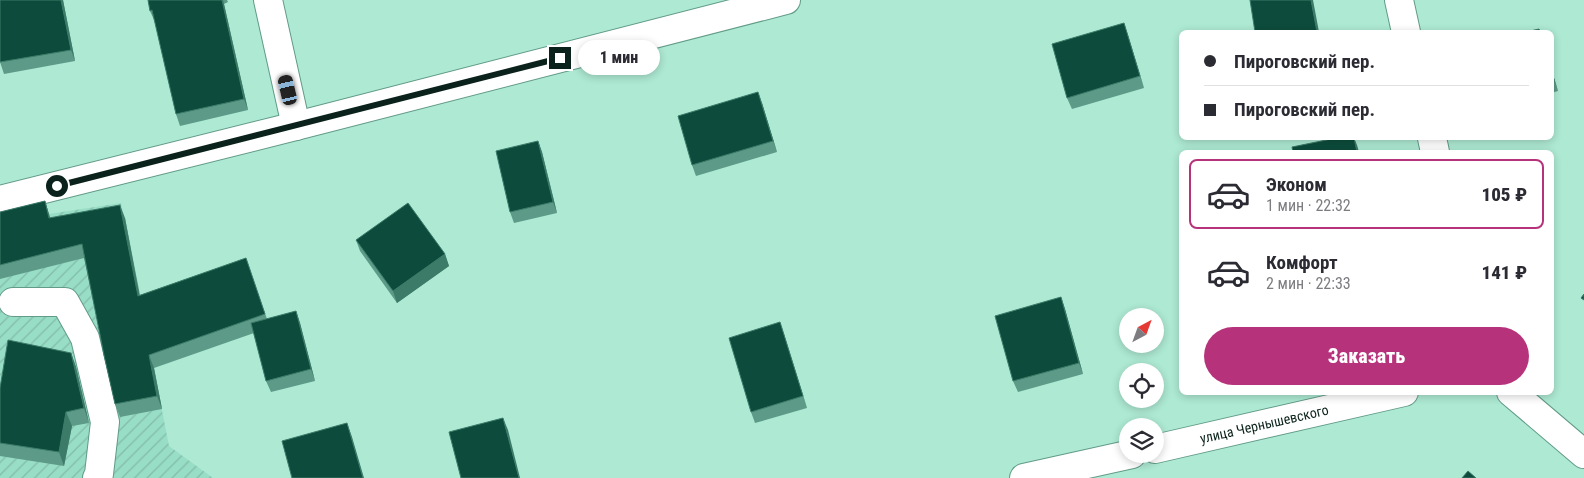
<!DOCTYPE html>
<html lang="ru">
<head>
<meta charset="utf-8">
<style>
  :root { --surface:#fff; --page:#f7f7f7; --text:#2b2b33; --muted:#7c7c81; --line:#e1e1e2; --accent:#b6337b }
  body { margin:0; font-family:"Roboto Condensed",sans-serif; background:var(--page); color:var(--text); height:100vh; display:flex; flex-direction:column; font-size:19px; white-space:nowrap }
  * { box-sizing:border-box; margin:0 }
  p { font-size:16px; color:var(--muted) }
  .icon { flex:none; width:28px; height:28px; fill:none; stroke:currentColor; stroke-width:2; stroke-linecap:round; stroke-linejoin:round }
  .map { position:relative; flex:1; overflow:hidden }
  .drawer { position:absolute; left:1179px; top:150px; width:375px; height:245px; display:flex; flex-direction:column; background:var(--surface); border-radius:8px; box-shadow:0 2px 8px #0003 }
  .drawer>* { flex:none }
  .guide { position:absolute; left:1179px; top:30px; width:375px; height:110px; border-radius:8px; box-shadow:0 2px 8px #0003; display:grid; align-content:center; height:110px; padding:0 25px; background:var(--surface) }
  .needle { width:32px; rotate:41deg }
  .controls { position:absolute; left:1119px; top:308px; display:grid; gap:10px }
  .controls a { display:grid; place-items:center; width:45px; height:45px; border-radius:50%; background:var(--surface); box-shadow:0 2px 8px #0003; font-size:25px }
  .end { position:absolute; width:22px; height:22px; margin:-11px; border:6px solid #0a221b; background:#fff; box-shadow:0 0 0 2px #fff }
  .from { border-radius:50% }
  .bubble { position:absolute; height:35px; border-radius:18px; background:var(--surface); box-shadow:0 2px 8px #0003; font-size:16px; font-weight:800; line-height:35px; text-align:center }
  .car { position:absolute; width:15px; height:30px; margin:-15px -8px; border-radius:6px; box-shadow:0 0 4px 1px #0007; background:linear-gradient(#222 24%,#8ab4d8 0 40%,#222 0 76%,#8ab4d8 0 86%,#222 0) }
  .guide b { display:flex; align-items:center; gap:18px; height:48px; font-size:19px }
  .guide b+b { border-top:1px solid var(--line) }
  .guide i { width:12px; height:12px; background:var(--text) }
  ul { padding:9px 0 0; list-style:none }
  li { display:flex; align-items:center; gap:15px; height:70px; margin:0 10px 8px; padding:0 15px; border:2px solid transparent; border-radius:8px }
  li div { flex:1 }
  li b { display:block; font-size:19px }
  li em { font-style:normal; font-weight:800 }
  li.selected { border-color:var(--accent) }
  li>.icon { width:45px; height:45px; stroke-width:1.5 }
  .action { display:flex; gap:10px; margin-top:auto; padding:10px 25px }
  .action a { flex:1; height:58px; border-radius:30px; background:var(--accent); color:#fff; font-size:20px; font-weight:800; line-height:58px; text-align:center }
  .map>svg:first-child { display:block }
  .industrial { fill:url(#industrial-furrows) }
  .lines { fill:none; stroke-linecap:round; stroke-linejoin:round }
  .minor-casing { stroke:#629b88; stroke-width:30 }
  .minor { stroke:#fff; stroke-width:28 }
  .wall { fill:#5d9a88 }
  .shaded-wall { fill:#3d7b69 }
  .building { fill:#0d4c3c; stroke:#3d7b69 }
  .route { stroke:#0a221b; stroke-width:6 }
  .labels { text-anchor:middle; dominant-baseline:central; stroke-width:5; stroke-linejoin:round; paint-order:stroke }
  .street-label { font-size:14px; fill:#0a221b; stroke:#ade9d3 }
</style>
</head>
<body>
<div class="map">
<svg width="1584" height="478" viewBox="0 0 1584 478">
  <defs>
    <pattern id="industrial-furrows" width="10" height="10" patternUnits="userSpaceOnUse" patternTransform="scale(1.25)"><rect width="10" height="10" fill="#98ddc6"/><path d="M-1 1l2-2M0 10L10 0M9 11l2-2" fill="none" stroke="#82bdaa"/></pattern>
  </defs>
  <rect width="100%" height="100%" fill="#ade9d3"/>
  <!-- industrial -->
  <path class="industrial" d="M 121,203 L 169,446 L 213,478 L 0,478 L 0,226 L 49,214 Z"/>
  <g class="lines">
    <!-- minor casing -->
    <g class="minor-casing">
      <g id="minor">
        <path d="M 268,0 L 296,126"/>
        <path d="M 1399,0 L 1406,32"/>
        <path d="M 1432,138 L 1435,152"/>
        <path d="M 0,200 L 296,126 L 786,0"/>
        <path d="M 13,302 L 65,302 L 85,338 L 105,422 L 99,474 L 97,478"/>
        <path d="M 1511,392 L 1584,454"/>
        <path id="s1" d="M 1155,449 L 1404,392"/>
        <path d="M 1024,478 L 1132,454"/>
      </g>
    </g>
    <!-- minor -->
    <use href="#minor" class="minor"/>
  </g>
  <!-- wall -->
  <path class="wall" d="M 63,0 L 75,61 L 4,74 L 0,62 Z
    M 148,0 L 227,0 L 228,2 L 224,4 L 248,110 L 180,126 L 176,114 L 155,22 L 150,11 Z
    M 1124,23 L 1144,88 L 1072,109 L 1067,98 Z
    M 1551,68 L 1558,91 L 1551,93 Z
    M 762,103 L 777,152 L 696,176 L 692,165 Z
    M 538,141 L 542,152 L 557,213 L 514,223 L 510,212 Z
    M 45,201 L 50,218 L 125,218 L 140,295 L 246,258 L 267,319 L 296,311 L 300,323 L 315,381 L 271,392 L 266,381 L 254,333 L 154,368 L 162,409 L 120,417 L 115,404 L 84,258 L 0,279 L 0,212 Z
    M 356,240 L 445,254 L 449,266 L 397,303 L 360,251 Z
    M 1061,297 L 1065,309 L 1083,374 L 1018,392 L 1013,381 Z
    M 780,322 L 807,408 L 755,423 L 751,412 Z
    M 71,353 L 76,367 L 89,423 L 72,426 L 64,466 L 0,456 L 0,388 Z"/>
  <!-- shaded-wall -->
  <path class="shaded-wall" d="M 61,0 L 63,0 L 75,61 L 71,50 Z
    M 222,0 L 223,0 L 224,4 L 248,110 L 244,99 Z
    M 1311,0 L 1313,0 L 1319,32 L 1317,32 Z
    M 1124,23 L 1128,35 L 1144,88 L 1140,76 Z
    M 1551,68 L 1558,91 L 1554,80 L 1551,71 Z
    M 758,92 L 762,103 L 777,152 L 773,141 Z
    M 1354,138 L 1357,145 L 1359,152 L 1357,152 Z
    M 538,141 L 542,152 L 557,213 L 553,202 Z
    M 45,201 L 49,214 L 54,231 L 49,218 Z
    M 120,205 L 125,218 L 142,309 L 138,296 Z
    M 445,254 L 449,266 L 397,303 L 393,291 Z
    M 1061,297 L 1065,309 L 1083,374 L 1079,363 Z
    M 296,311 L 300,323 L 315,381 L 311,369 Z
    M 780,322 L 784,334 L 807,408 L 803,396 Z
    M 71,353 L 76,367 L 89,423 L 84,408 Z
    M 149,355 L 154,368 L 162,409 L 157,396 Z
    M 66,412 L 72,426 L 64,466 L 59,452 Z
    M 503,418 L 508,430 L 520,478 L 519,478 Z
    M 347,423 L 352,437 L 364,478 L 363,478 Z"/>
  <!-- building -->
  <path class="building" d="M 0,0 L 61,0 L 71,50 L 0,62 Z
    M 148,0 L 222,0 L 244,99 L 176,114 L 152,10 L 150,11 Z
    M 1250,0 L 1311,0 L 1317,32 L 1255,32 Z
    M 1124,23 L 1140,76 L 1067,98 L 1052,44 Z
    M 1539,29 L 1540,32 L 1526,32 Z
    M 1551,71 L 1554,80 L 1551,80 Z
    M 758,92 L 773,141 L 692,165 L 678,116 Z
    M 1336,138 L 1354,138 L 1357,152 L 1293,152 L 1292,147 Z
    M 538,141 L 553,202 L 510,212 L 496,151 Z
    M 45,201 L 49,218 L 120,205 L 138,296 L 246,258 L 265,314 L 149,355 L 157,396 L 115,404 L 104,355 L 82,244 L 0,265 L 0,212 Z
    M 408,203 L 445,254 L 393,291 L 356,240 Z
    M 1584,294 L 1584,300 L 1581,298 Z
    M 1061,297 L 1079,363 L 1013,381 L 995,316 Z
    M 296,311 L 311,369 L 266,381 L 251,323 Z
    M 780,322 L 803,396 L 751,412 L 729,338 Z
    M 8,340 L 71,353 L 84,408 L 66,412 L 59,452 L 0,443 L 0,388 Z
    M 503,418 L 519,478 L 461,478 L 449,432 Z
    M 347,423 L 363,478 L 292,478 L 282,441 Z
    M 1468,471 L 1476,478 L 1462,478 Z"/>
  <g class="lines">
    <!-- route -->
    <path class="route" d="M 57,186 L 560,58"/>
  </g>
  <g class="labels">
    <!-- street labels -->
    <g class="street-label">
      <text stroke="none"><textPath href="#s1" startOffset="112">улица Чернышевского</textPath></text>
    </g>
  </g>
</svg>
<div class="controls">
<a><svg class="needle" viewBox="-14 -14 28 28"><path d="M0-13l5 13h-10z" fill="#e53935"/><path d="M0 13l5-13h-10z" fill="#7c7c81"/></svg></a>
<a><svg class="icon" aria-label="locate" viewBox="0 0 24 24"><circle cx="12" cy="12" r="6"/><path d="M12 2v4M12 18v4M2 12h4M18 12h4"/></svg></a>
<a><svg class="icon" aria-label="layers" viewBox="0 0 24 24"><path d="M12 4l9 5-9 5-9-5zM3 14l9 5 9-5"/></svg></a>
</div>
<i class="end from" style="left:57px;top:186px"></i>
<i class="end" style="left:560px;top:58px"></i>
<div class="bubble" style="left:578px;top:40px;width:82px">1 мин</div>
<i class="car" style="left:288px;top:90px;rotate:347deg"></i>
<div class="guide">
<b><i class="from"></i>Пироговский пер.</b>
<b><i></i>Пироговский пер.</b>
</div>
<section class="drawer">
<ul>
<li class="selected"><svg class="icon" aria-label="car" viewBox="0 0 24 24"><path d="M5 17H2v-5l4-1 3-4h7l3 4 3 1v5h-3M9 17h6M6 11h13"/><circle cx="7" cy="17" r="2"/><circle cx="17" cy="17" r="2"/></svg><div><b>Эконом</b><p>1 мин · 22:32</p></div><em>105 ₽</em></li>
<li><svg class="icon" aria-label="car" viewBox="0 0 24 24"><path d="M5 17H2v-5l4-1 3-4h7l3 4 3 1v5h-3M9 17h6M6 11h13"/><circle cx="7" cy="17" r="2"/><circle cx="17" cy="17" r="2"/></svg><div><b>Комфорт</b><p>2 мин · 22:33</p></div><em>141 ₽</em></li>
</ul>
<div class="action"><a>Заказать</a></div>
</section>
</div>
</body>
</html>
